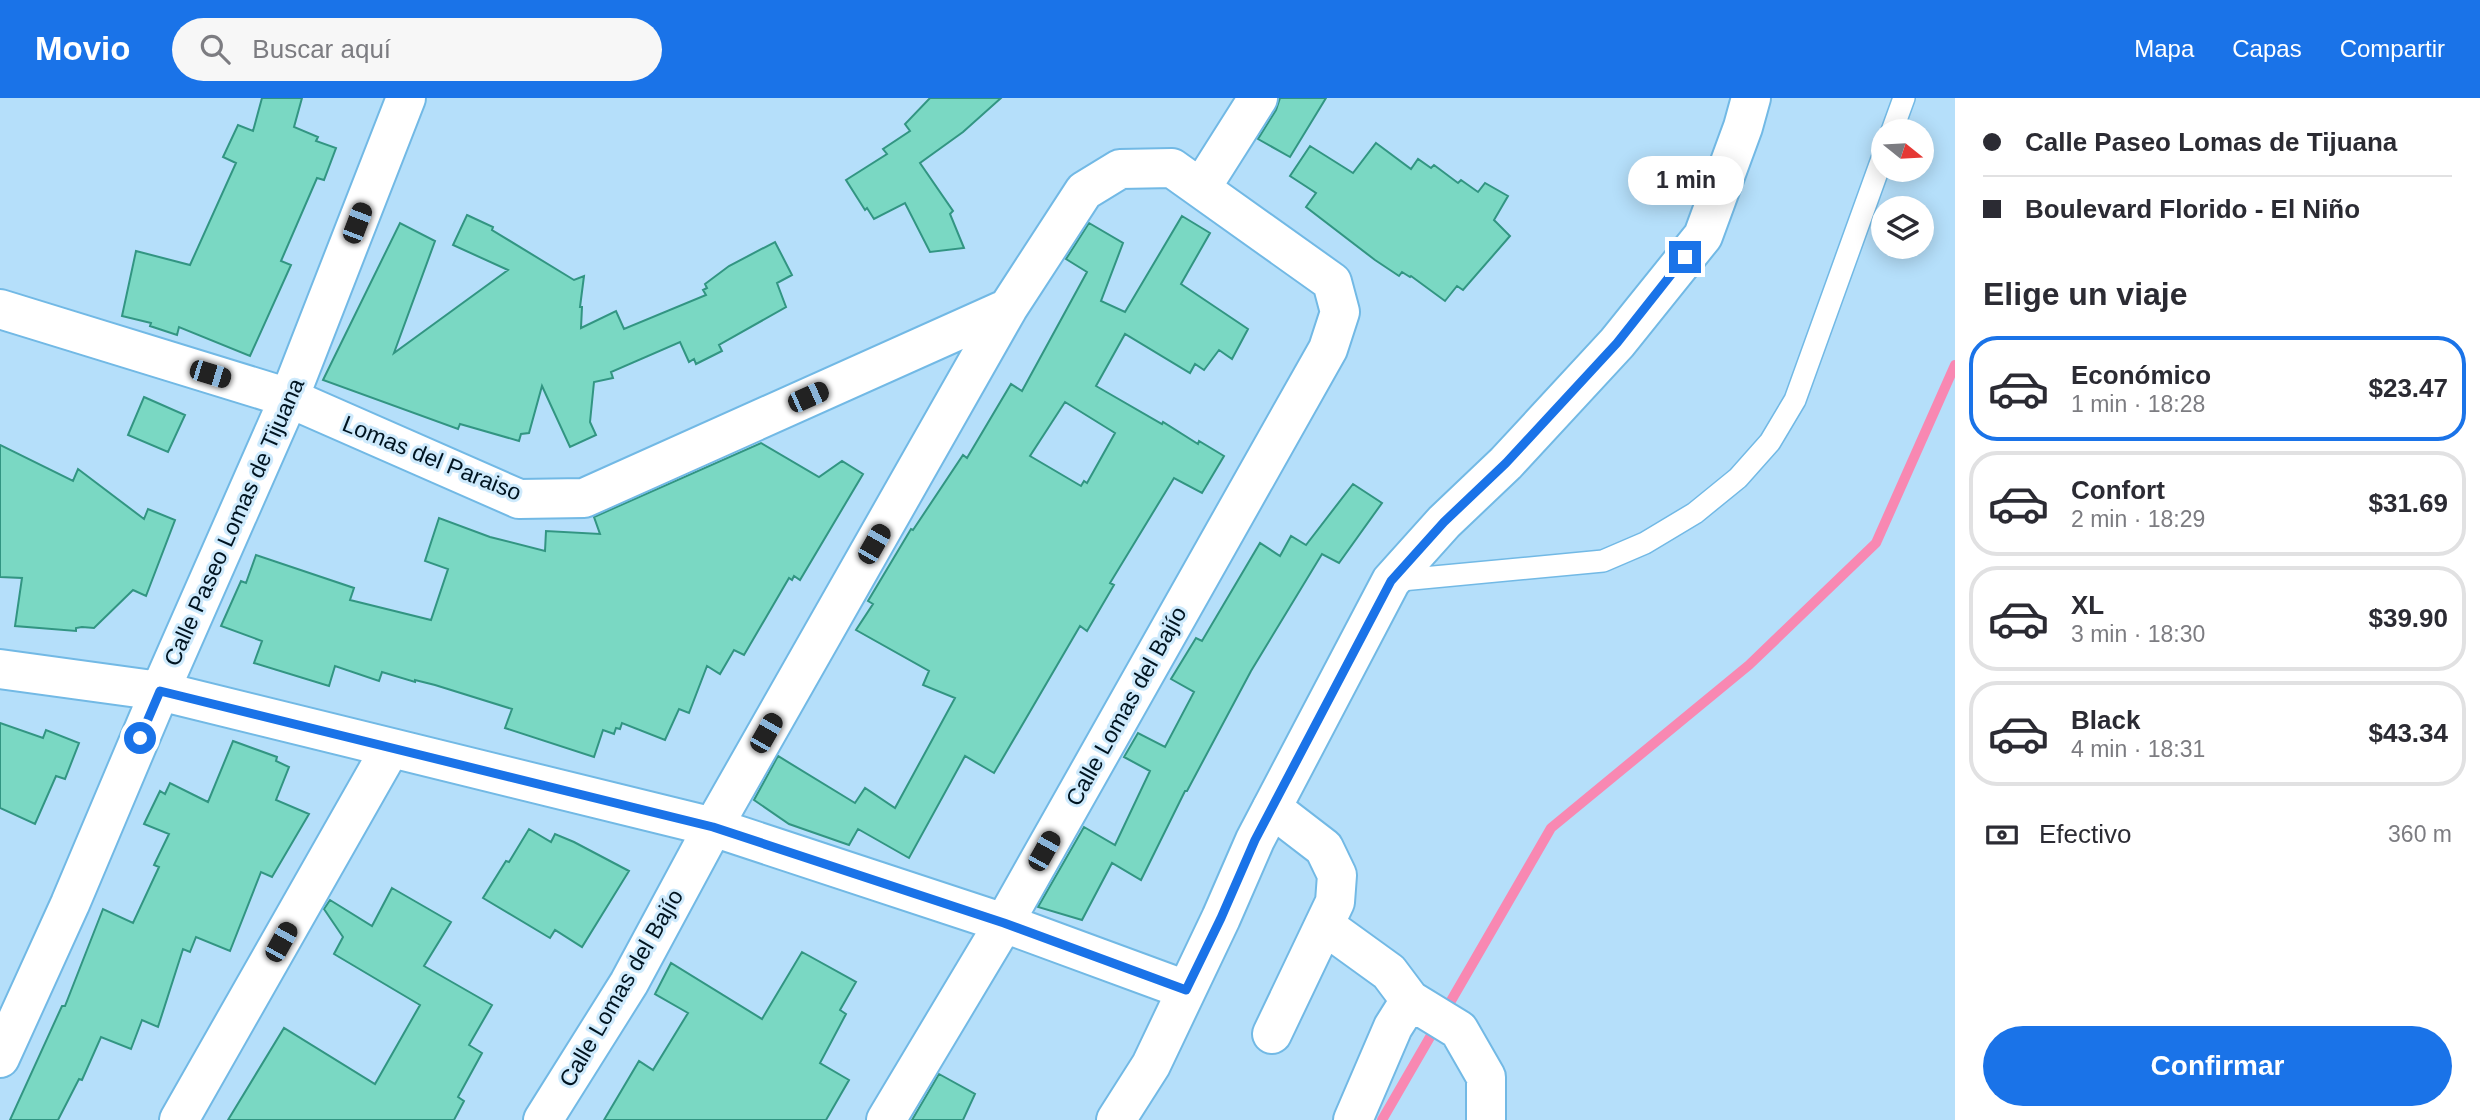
<!DOCTYPE html>
<html lang="es">
<head>
<meta charset="utf-8">
<style>
  :root { --surface:#fff; --page:#f7f7f7; --text:#2b2b33; --muted:#7c7c81; --line:#e1e1e2; --accent:#1a73e8 }
  body { margin:0; font-family:Arial,sans-serif; background:var(--page); color:var(--text); height:100vh; display:flex; flex-direction:column; font-size:26px; white-space:nowrap }
  * { box-sizing:border-box; margin:0 }
  p { font-size:23px; color:var(--muted) }
  .icon { flex:none; width:38px; height:38px; fill:none; stroke:currentColor; stroke-width:2; stroke-linecap:round; stroke-linejoin:round }
  .map { position:relative; flex:1; overflow:hidden }
  .details { display:flex; flex-direction:column; background:var(--surface); width:525px }
  .details>* { flex:none }
  .banner { display:grid; align-content:center; height:154px; padding:0 28px; background:var(--surface) }
  .needle { width:46px; rotate:108deg }
  .controls { position:absolute; left:1871px; top:21px; display:grid; gap:14px }
  .controls a { display:grid; place-items:center; width:63px; height:63px; border-radius:50%; background:var(--surface); box-shadow:0 4px 18px #0003; font-size:35px }
  .end { position:absolute; width:32px; height:32px; margin:-16px; border:9px solid #1a73e8; background:#fff; box-shadow:0 0 0 4px #fff }
  .from { border-radius:50% }
  .bubble { position:absolute; height:49px; border-radius:24px; background:var(--surface); box-shadow:0 4px 18px #0003; font-size:23px; font-weight:800; line-height:49px; text-align:center }
  .car { position:absolute; width:21px; height:42px; margin:-21px -10px; border-radius:9px; box-shadow:0 0 5px 2px #0007; background:linear-gradient(#222 24%,#8ab4d8 0 40%,#222 0 76%,#8ab4d8 0 86%,#222 0) }
  .banner b { display:flex; align-items:center; gap:24px; height:66px; font-size:26px }
  .banner b+b { border-top:2px solid var(--line) }
  .banner i { width:18px; height:18px; background:var(--text) }
  ul { padding:0; list-style:none }
  li { display:flex; align-items:center; gap:21px; height:105px; margin:0 14px 10px; padding:0 14px; border:4px solid var(--line); border-radius:28px }
  li div { flex:1 }
  li b { display:block; font-size:26px }
  li em { font-style:normal; font-weight:800 }
  li.current { border-color:var(--accent) }
  li>.icon { width:63px; height:63px; stroke-width:1.5 }
  h2 { padding:0 28px; font-size:32px; line-height:84px }
  .pay { display:flex; align-items:center; gap:18px; height:77px; padding:0 28px; font-size:26px }
  .pay p { margin-inline-start:auto }
  .cta { display:flex; gap:14px; margin-top:auto; padding:14px 28px }
  .cta a { flex:1; height:80px; border-radius:42px; background:var(--accent); color:#fff; font-size:28px; font-weight:800; line-height:80px; text-align:center }
  header { display:flex; align-items:center; gap:42px; box-sizing:border-box; height:98px; padding:0 35px; background:var(--accent); color:#fff }
  header strong { font-size:33px }
  nav { display:flex; gap:38px; margin-inline-start:auto; font-size:24px }
  .search { width:490px; height:63px; background:var(--page); display:flex; align-items:center; gap:18px; box-sizing:border-box; padding:0 24px; border-radius:38px; color:var(--muted); font-size:26px }
  main { display:flex; flex:1; min-height:0 }
  .map>svg:first-child { display:block }
  .lines { fill:none; stroke-linecap:round; stroke-linejoin:round }
  .stream { stroke:#f888b2; stroke-width:10 }
  .building { fill:#7ad8c3; stroke:#329582; stroke-width:2; fill-rule:evenodd }
  .lane-casing { stroke:#72b9e5; stroke-width:24 }
  .street-casing { stroke:#72b9e5; stroke-width:42 }
  .primary-casing { stroke:#72b9e5; stroke-width:42 }
  .lane { stroke:#fff; stroke-width:21 }
  .street { stroke:#fff; stroke-width:38 }
  .primary { stroke:#fff; stroke-width:38 }
  .route { stroke:#1a73e8; stroke-width:9 }
  .labels { text-anchor:middle; dominant-baseline:central; stroke-width:6; stroke-linejoin:round; paint-order:stroke }
  .street-label { font-size:23px; fill:#001420; stroke:#ceeafc }
</style>
</head>
<body>
<header>
<strong>Movio</strong>
<div class="search"><svg class="icon" aria-label="search" viewBox="0 0 24 24"><circle cx="10" cy="10" r="6"/><path d="M15 15l6 6"/></svg>Buscar aquí</div>
<nav><a>Mapa</a><a>Capas</a><a>Compartir</a></nav>
</header>
<main>
<div class="map">
<svg width="1955" height="1022" viewBox="0 0 1955 1022">
  <rect width="100%" height="100%" fill="#b5dffa"/>
  <g class="lines">
    <!-- stream -->
    <path class="stream" d="M 1382,1022 L 1551,730 L 1749,567 L 1876,445 L 1955,267"/>
  </g>
  <!-- building -->
  <path class="building" d="M 262,0 L 302,0 L 294,29 L 318,39 L 316,43 L 336,50 L 324,82 L 317,80 L 281,163 L 291,167 L 250,258 L 179,229 L 177,237 L 150,228 L 151,225 L 122,218 L 136,153 L 190,167 L 236,65 L 223,59 L 238,27 L 253,33 Z
    M 930,0 L 1001,0 L 963,34 L 920,65 L 953,113 L 950,116 L 964,150 L 930,154 L 905,105 L 874,121 L 867,110 L 865,112 L 846,82 L 887,56 L 883,51 L 910,33 L 905,26 Z
    M 1280,0 L 1326,0 L 1290,59 L 1258,41 L 1276,12 Z
    M 1376,45 L 1411,71 L 1418,61 L 1431,70 L 1434,67 L 1458,85 L 1461,82 L 1478,94 L 1485,85 L 1508,98 L 1494,122 L 1510,138 L 1463,192 L 1457,188 L 1445,203 L 1411,178 L 1410,179 L 1402,174 L 1399,178 L 1375,162 L 1306,109 L 1316,95 L 1290,78 L 1310,48 L 1353,75 Z
    M 467,117 L 493,129 L 492,132 L 574,182 L 584,178 L 580,209 L 582,209 L 581,230 L 616,213 L 624,231 L 706,197 L 703,192 L 707,190 L 705,186 L 729,168 L 775,144 L 792,177 L 777,185 L 786,209 L 719,247 L 722,253 L 696,266 L 694,261 L 689,264 L 680,244 L 611,274 L 613,280 L 594,284 L 590,324 L 596,337 L 570,349 L 542,288 L 529,335 L 521,336 L 519,343 L 460,326 L 458,331 L 323,282 L 400,125 L 435,143 L 394,255 L 508,172 L 453,147 Z
    M 1182,118 L 1210,135 L 1181,186 L 1248,231 L 1232,261 L 1219,252 L 1204,272 L 1195,266 L 1190,275 L 1125,236 L 1096,288 L 1162,326 L 1163,324 L 1198,346 L 1199,343 L 1224,358 L 1202,395 L 1174,380 L 1110,485 L 1114,487 L 1087,533 L 1080,528 L 994,675 L 965,658 L 909,760 L 858,731 L 849,747 L 789,726 L 754,702 L 778,658 L 855,705 L 865,690 L 895,710 L 955,600 L 923,587 L 929,573 L 856,532 L 873,506 L 868,503 L 911,431 L 913,432 L 963,357 L 967,360 L 1011,286 L 1022,293 L 1087,174 L 1066,161 L 1089,125 L 1123,145 L 1101,203 L 1125,214 ZM 1065,304 L 1115,335 L 1087,385 L 1084,383 L 1081,388 L 1030,358 Z
    M 144,299 L 185,317 L 168,354 L 128,337 Z
    M 761,345 L 819,379 L 842,363 L 863,376 L 800,482 L 794,478 L 792,482 L 789,480 L 744,557 L 734,552 L 720,576 L 707,568 L 689,615 L 679,611 L 665,642 L 622,625 L 620,631 L 616,630 L 614,636 L 603,632 L 594,659 L 505,630 L 512,611 L 435,587 L 415,582 L 415,584 L 382,574 L 379,583 L 335,568 L 329,588 L 254,565 L 262,543 L 221,528 L 241,483 L 246,485 L 256,457 L 354,490 L 350,502 L 431,522 L 448,471 L 425,463 L 439,420 L 490,439 L 545,453 L 546,433 L 600,436 L 594,419 Z
    M 0,347 L 73,383 L 78,371 L 144,421 L 148,411 L 175,422 L 146,498 L 133,492 L 94,530 L 82,529 L 76,530 L 76,533 L 15,528 L 22,480 L 0,479 Z
    M 1353,386 L 1382,405 L 1339,465 L 1322,456 L 1251,573 L 1187,693 L 1185,693 L 1141,782 L 1112,765 L 1082,822 L 1038,809 L 1084,729 L 1115,747 L 1150,673 L 1124,659 L 1138,635 L 1165,649 L 1194,594 L 1171,581 L 1196,540 L 1202,543 L 1260,445 L 1280,458 L 1291,438 L 1306,447 Z
    M 0,625 L 43,640 L 46,632 L 79,645 L 65,681 L 56,678 L 35,726 L 0,710 Z
    M 233,643 L 277,659 L 276,663 L 289,669 L 276,702 L 309,716 L 272,779 L 261,774 L 230,853 L 196,839 L 190,854 L 183,851 L 158,929 L 142,922 L 131,951 L 101,939 L 82,982 L 79,981 L 58,1022 L 10,1022 L 62,908 L 65,908 L 103,811 L 133,825 L 159,769 L 154,767 L 169,736 L 144,726 L 160,693 L 165,696 L 170,685 L 208,704 Z
    M 529,731 L 551,744 L 555,736 L 574,744 L 629,773 L 582,849 L 555,832 L 550,840 L 483,800 L 506,763 L 509,764 Z
    M 392,790 L 451,824 L 424,868 L 492,907 L 469,947 L 482,955 L 458,999 L 464,1003 L 454,1022 L 228,1022 L 284,930 L 375,986 L 420,907 L 334,856 L 343,839 L 324,811 L 330,802 L 372,828 Z
    M 802,854 L 856,884 L 840,912 L 846,916 L 820,965 L 849,982 L 826,1022 L 604,1022 L 639,963 L 653,972 L 688,915 L 655,896 L 671,865 L 762,921 Z
    M 939,976 L 975,996 L 963,1022 L 912,1022 Z"/>
  <g class="lines">
    <!-- lane casing -->
    <g class="lane-casing">
      <path id="lane" d="M 1892,33 L 1904,0
        M 1391,483 L 1603,463 L 1645,445 L 1695,415 L 1738,380 L 1770,344 L 1795,302 L 1883,58"/>
    </g>
    <!-- street casing -->
    <g class="street-casing">
      <path id="street" d="M 1201,90 L 1258,0
        M 0,211 L 289,300 L 519,401 L 584,400 L 1008,210
        M 0,571 L 160,593 L 713,729 L 1004,825 L 1186,892
        M 1272,710 L 1324,750 L 1337,777 L 1335,804 L 1272,936
        M 1324,827 L 1389,874 L 1410,902
        M 0,960 L 70,806 L 160,593 L 289,300 L 406,0
        M 179,1022 L 390,651
        M 543,1022 L 629,885 L 713,729 L 1008,210 L 1084,93 L 1120,71 L 1172,70 L 1332,184 L 1340,214 L 1328,251 L 1004,825 L 886,1022
        M 1353,1022 L 1393,929 L 1410,902 L 1459,932 L 1486,979 L 1486,1022"/>
    </g>
    <!-- primary casing -->
    <g class="primary-casing">
      <path id="primary" d="M 1116,1022 L 1151,967 L 1221,820 L 1255,742 L 1391,483 L 1444,424 L 1506,365 L 1617,245 L 1703,138 L 1743,29 L 1751,0"/>
    </g>
    <!-- lane -->
    <use href="#lane" class="lane"/>
    <!-- street -->
    <use href="#street" class="street"/>
    <!-- primary -->
    <use href="#primary" class="primary"/>
  </g>
  <g class="lines">
    <!-- route -->
    <path class="route" d="M 140,640 L 160,593 L 713,729 L 1004,825 L 1186,892 L 1221,820 L 1255,742 L 1391,483 L 1444,424 L 1506,365 L 1617,245 L 1685,159"/>
  </g>
  <g class="labels">
    <!-- street labels -->
    <g class="street-label">
      <text transform="translate(432 360) rotate(22)">Lomas del Paraiso</text>
      <text transform="translate(234 424) rotate(-66)">Calle Paseo Lomas de Tijuana</text>
      <text transform="translate(1126 608) rotate(-61)">Calle Lomas del Bajío</text>
      <text transform="translate(621 890) rotate(-60)">Calle Lomas del Bajío</text>
    </g>
  </g>
</svg>
<div class="controls">
<a><svg class="needle" viewBox="-14 -14 28 28"><path d="M0-13l5 13h-10z" fill="#e53935"/><path d="M0 13l5-13h-10z" fill="#7c7c81"/></svg></a>
<a><svg class="icon" aria-label="layers" viewBox="0 0 24 24"><path d="M12 4l9 5-9 5-9-5zM3 14l9 5 9-5"/></svg></a>
</div>
<i class="end from" style="left:140px;top:640px"></i>
<i class="end" style="left:1685px;top:159px"></i>
<div class="bubble" style="left:1628px;top:58px;width:116px">1 min</div>
<i class="car" style="left:357px;top:125px;rotate:21deg"></i>
<i class="car" style="left:210px;top:276px;rotate:107deg"></i>
<i class="car" style="left:808px;top:299px;rotate:66deg"></i>
<i class="car" style="left:874px;top:446px;rotate:30deg"></i>
<i class="car" style="left:766px;top:635px;rotate:30deg"></i>
<i class="car" style="left:1044px;top:753px;rotate:29deg"></i>
<i class="car" style="left:281px;top:844px;rotate:29deg"></i>
</div>
<section class="details">
<div class="banner">
<b><i class="from"></i>Calle Paseo Lomas de Tijuana</b>
<b><i></i>Boulevard Florido - El Niño</b>
</div>
<h2>Elige un viaje</h2>
<ul>
<li class="current"><svg class="icon" aria-label="car" viewBox="0 0 24 24"><path d="M5 17H2v-5l4-1 3-4h7l3 4 3 1v5h-3M9 17h6M6 11h13"/><circle cx="7" cy="17" r="2"/><circle cx="17" cy="17" r="2"/></svg><div><b>Económico</b><p>1 min · 18:28</p></div><em>$23.47</em></li>
<li><svg class="icon" aria-label="car" viewBox="0 0 24 24"><path d="M5 17H2v-5l4-1 3-4h7l3 4 3 1v5h-3M9 17h6M6 11h13"/><circle cx="7" cy="17" r="2"/><circle cx="17" cy="17" r="2"/></svg><div><b>Confort</b><p>2 min · 18:29</p></div><em>$31.69</em></li>
<li><svg class="icon" aria-label="car" viewBox="0 0 24 24"><path d="M5 17H2v-5l4-1 3-4h7l3 4 3 1v5h-3M9 17h6M6 11h13"/><circle cx="7" cy="17" r="2"/><circle cx="17" cy="17" r="2"/></svg><div><b>XL</b><p>3 min · 18:30</p></div><em>$39.90</em></li>
<li><svg class="icon" aria-label="car" viewBox="0 0 24 24"><path d="M5 17H2v-5l4-1 3-4h7l3 4 3 1v5h-3M9 17h6M6 11h13"/><circle cx="7" cy="17" r="2"/><circle cx="17" cy="17" r="2"/></svg><div><b>Black</b><p>4 min · 18:31</p></div><em>$43.34</em></li>
</ul>
<div class="pay"><svg class="icon" aria-label="cash" viewBox="0 0 24 24"><path d="M3 7h18v10H3z"/><circle cx="12" cy="12" r="2"/></svg>Efectivo<p>360 m</p></div>
<div class="cta"><a>Confirmar</a></div>
</section>
</main>
</body>
</html>
